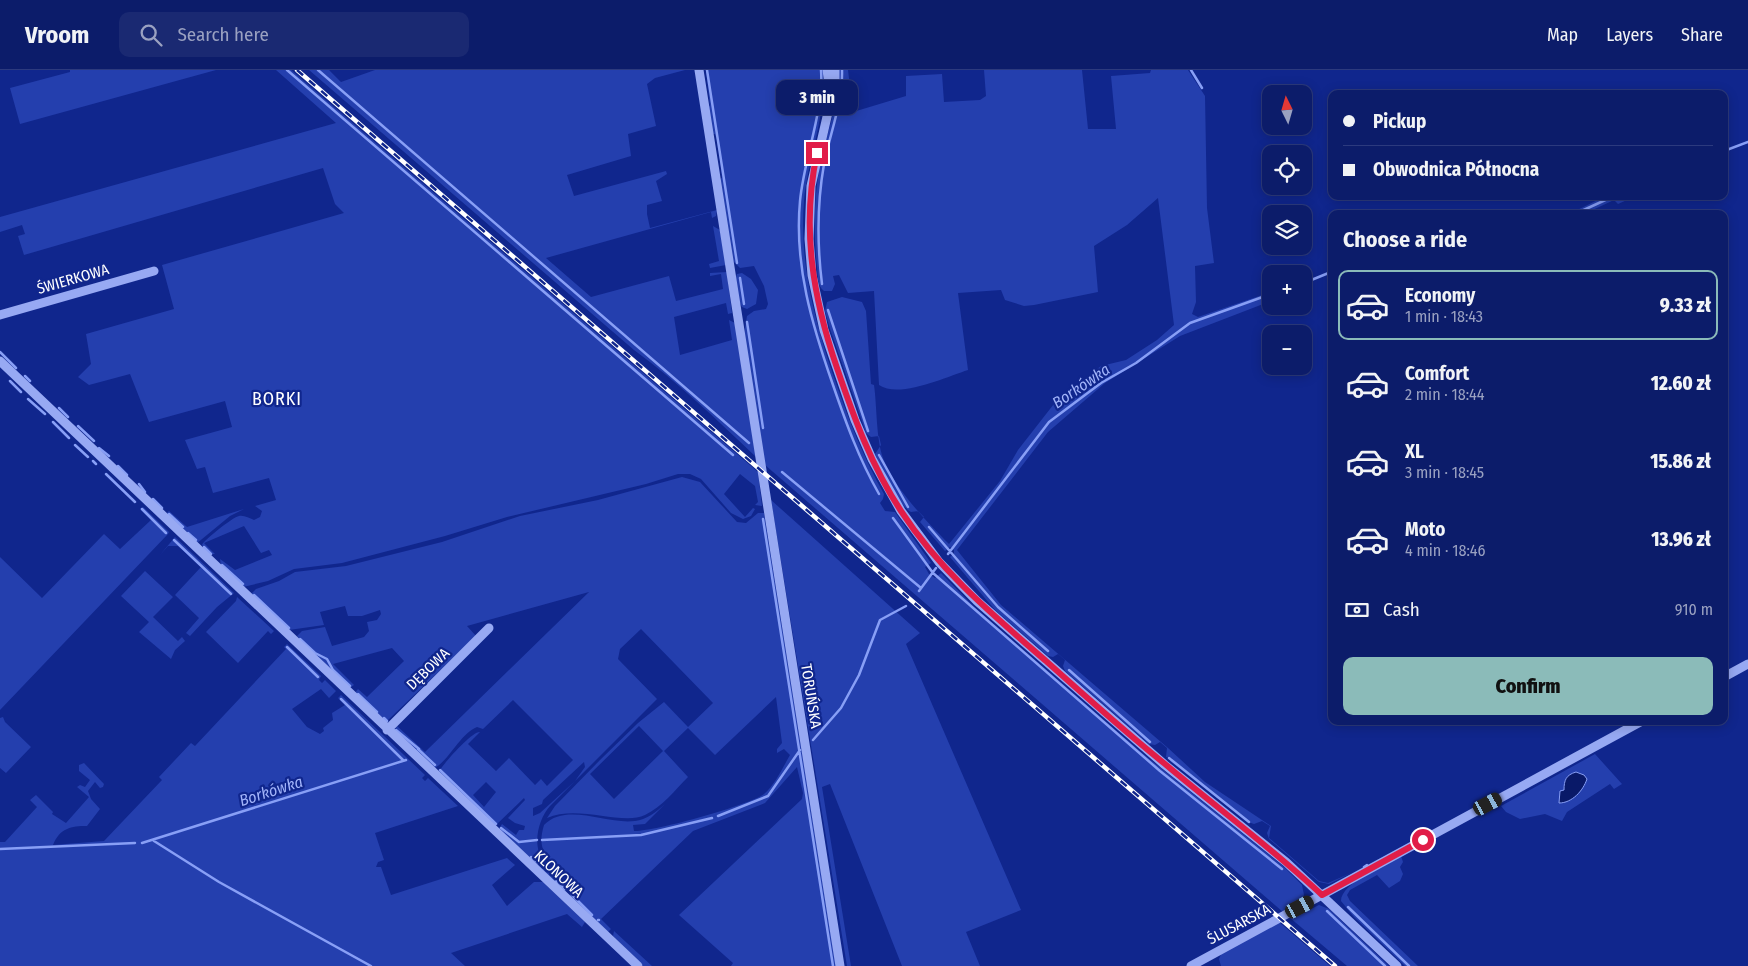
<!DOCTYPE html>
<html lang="en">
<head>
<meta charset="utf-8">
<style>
  :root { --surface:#0c1c6a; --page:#1a2972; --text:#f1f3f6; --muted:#9aa1c1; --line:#2c3a7e; --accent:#8bbbb9 }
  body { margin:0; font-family:"Fira Sans Condensed",sans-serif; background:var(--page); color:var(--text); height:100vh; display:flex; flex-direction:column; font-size:19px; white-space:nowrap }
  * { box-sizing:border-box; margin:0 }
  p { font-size:16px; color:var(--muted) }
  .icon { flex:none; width:28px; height:28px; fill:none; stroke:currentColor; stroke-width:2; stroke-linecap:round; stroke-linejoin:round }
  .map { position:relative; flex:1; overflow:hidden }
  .side { position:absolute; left:1328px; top:140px; width:400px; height:515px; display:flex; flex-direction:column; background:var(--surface); border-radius:10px; box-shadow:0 2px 12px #0003,0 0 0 1px var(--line) }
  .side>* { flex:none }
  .guide { position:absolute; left:1328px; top:20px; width:400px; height:110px; border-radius:10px; box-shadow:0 2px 12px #0003,0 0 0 1px var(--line); display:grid; align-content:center; height:110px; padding:0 15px; background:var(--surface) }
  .needle { width:32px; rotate:355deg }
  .tools { position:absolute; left:1262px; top:15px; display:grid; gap:10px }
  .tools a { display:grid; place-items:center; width:50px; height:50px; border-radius:10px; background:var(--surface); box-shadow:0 2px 12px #0003,0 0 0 1px var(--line); font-size:25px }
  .end { position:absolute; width:22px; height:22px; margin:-11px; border:6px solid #e11d48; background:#fff; box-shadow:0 0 0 2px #fff }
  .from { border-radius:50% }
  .bubble { position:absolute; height:35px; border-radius:10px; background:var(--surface); box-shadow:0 2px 12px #0003,0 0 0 1px var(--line); font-size:16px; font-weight:800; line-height:35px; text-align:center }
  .car { position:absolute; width:15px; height:30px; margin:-15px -8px; border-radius:6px; box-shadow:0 0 4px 1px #0007; background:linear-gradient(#222 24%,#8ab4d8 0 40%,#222 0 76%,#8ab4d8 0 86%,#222 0) }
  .guide b { display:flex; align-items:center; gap:18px; height:48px; font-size:19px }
  .guide b+b { border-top:1px solid var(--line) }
  .guide i { width:12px; height:12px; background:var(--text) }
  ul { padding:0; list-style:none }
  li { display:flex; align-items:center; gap:15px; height:70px; margin:0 10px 8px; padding:0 5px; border:2px solid transparent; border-radius:10px }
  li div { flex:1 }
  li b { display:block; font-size:19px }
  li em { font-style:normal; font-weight:800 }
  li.current { border-color:var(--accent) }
  li>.icon { width:45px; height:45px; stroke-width:1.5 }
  h2 { padding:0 15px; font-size:22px; line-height:60px }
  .pay { display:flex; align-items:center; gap:12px; height:55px; padding:0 15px; font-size:19px }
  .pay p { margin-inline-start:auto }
  .button { display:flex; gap:10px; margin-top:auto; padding:10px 15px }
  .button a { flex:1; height:58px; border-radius:10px; background:var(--accent); color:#111; font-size:20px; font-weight:800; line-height:58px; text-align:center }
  header { display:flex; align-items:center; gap:30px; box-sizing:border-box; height:70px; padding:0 25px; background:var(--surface); border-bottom:1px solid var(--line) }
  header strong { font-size:24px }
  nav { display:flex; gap:28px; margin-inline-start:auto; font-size:18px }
  .search { width:350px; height:45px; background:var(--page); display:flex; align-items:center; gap:12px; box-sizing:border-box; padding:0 18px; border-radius:10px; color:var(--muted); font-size:19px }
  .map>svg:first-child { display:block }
  .green { fill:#243fae; fill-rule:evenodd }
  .water { fill:#091968; stroke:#889ff6 }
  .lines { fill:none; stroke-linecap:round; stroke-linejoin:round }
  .stream { stroke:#889ff6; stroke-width:2.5 }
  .minor { stroke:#97a9f3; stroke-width:9 }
  .rail-casing { stroke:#fff; stroke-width:4.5 }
  .rail { stroke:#10268d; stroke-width:2.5; stroke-dasharray:8; stroke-linecap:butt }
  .route { stroke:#e11d48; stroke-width:6 }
  .labels { text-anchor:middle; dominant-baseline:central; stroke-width:4.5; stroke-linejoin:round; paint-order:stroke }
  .street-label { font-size:15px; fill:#fff; stroke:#10268d }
  .water-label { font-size:16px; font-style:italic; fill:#a2b4fa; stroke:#10268d }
  .quarter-label { font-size:18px; letter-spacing:1px; fill:#fff; stroke:#10268d }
</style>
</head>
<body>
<header>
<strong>Vroom</strong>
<div class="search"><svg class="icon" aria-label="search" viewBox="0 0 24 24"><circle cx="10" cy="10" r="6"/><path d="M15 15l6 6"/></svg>Search here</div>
<nav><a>Map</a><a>Layers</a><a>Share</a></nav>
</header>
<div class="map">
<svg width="1748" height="896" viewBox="0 0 1748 896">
  <rect width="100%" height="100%" fill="#10268d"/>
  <!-- green -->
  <path class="green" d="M 70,0 L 216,0 L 20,54 L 10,18 L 70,2 Z
    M 276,0 L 291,0 L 758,402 L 762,436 L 755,435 L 758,432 L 755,416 L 740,404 L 724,424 L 745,447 L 753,438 L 755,439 L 751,446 L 743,449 L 731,443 L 701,409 L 690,404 L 678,404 L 646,414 L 507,447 L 445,466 L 342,493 L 294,499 L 268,511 L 243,517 L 221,496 L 220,489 L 235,500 L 272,485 L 269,480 L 261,483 L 244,456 L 204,473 L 215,484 L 209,484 L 202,475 C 204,470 233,447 239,446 C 244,445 249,448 254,450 L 260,447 L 262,441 L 255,436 L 276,430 L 269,408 L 213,423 L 205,397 L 197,399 L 185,370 L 232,357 L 225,331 L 149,352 L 130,304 L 89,315 L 78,307 L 91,294 L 86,264 L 174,239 L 162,195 L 344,143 L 335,134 L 323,98 L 24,185 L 18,166 L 25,164 L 22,155 L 0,162 L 0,147 L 336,53 Z
    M 309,0 L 329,0 L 341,12 L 375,0 L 685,0 L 655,8 L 647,14 L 656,56 L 628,64 L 631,86 L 567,105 L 574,126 L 666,101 L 667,104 L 656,111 L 662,131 L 647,135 L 647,144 L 650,158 L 717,140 L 716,146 L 712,148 L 711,142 L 546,188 L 591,227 L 669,206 L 676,231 L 723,219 L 721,204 L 710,206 L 710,203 L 727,202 L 732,243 L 724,245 L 728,244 L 726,233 L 674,247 L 680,285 L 732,270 L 729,250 L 735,253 L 756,387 C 717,350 678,312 634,280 Z
    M 706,0 L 823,0 C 827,44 808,87 804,131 C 799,194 815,253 836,313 C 849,351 864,388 884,424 L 883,429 L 880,433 L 885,441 L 895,442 L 931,493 L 925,497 L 929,504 L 935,508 L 941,503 L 973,536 L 1142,683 L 1284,797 L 1302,815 L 1304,825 L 1302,831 L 1283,842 L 765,395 L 744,264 L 747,246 L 754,241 L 766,239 L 768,234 L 764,216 L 754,196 L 740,198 L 732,190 L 719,109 L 722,108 L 718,73 L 715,64 L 712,64 L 708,37 L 710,36 Z
    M 839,0 L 848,0 L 853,42 L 906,26 L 906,6 L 942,4 L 944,32 L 980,30 L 986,26 L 984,0 L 1082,0 L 1088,59 L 1116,59 L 1111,6 L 1150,3 L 1151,0 L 1188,0 L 1205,26 L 1207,138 L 1214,193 L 1195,196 L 1196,232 L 1192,244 L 1198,247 L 1271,222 L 1271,231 L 1180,266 L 1105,313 L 1048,362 L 957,480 L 1001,535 L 1168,678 L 1205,712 L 1271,756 L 1269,768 L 1319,811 L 1328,813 L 1351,803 L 1329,814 L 1319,812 L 1269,769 L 1267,763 L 1270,756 L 1262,751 L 1254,754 L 1248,752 L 1170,691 L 1172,688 L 1166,687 L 1167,678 L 1160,672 L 1155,675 L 1149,674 L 1065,601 L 1063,596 L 1065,590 L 1058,584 L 1053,587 L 1048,586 L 995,540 L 950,487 L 954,484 L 954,480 L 950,477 L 945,481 L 920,452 L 924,447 L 918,441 L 911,442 C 899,436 880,397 875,384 L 881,375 L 879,366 L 871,367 L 866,363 L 830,259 L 825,241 L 827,232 L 842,227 L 862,232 L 866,241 L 871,314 L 874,315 C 877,336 876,368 883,388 C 894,418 927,452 949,474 L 1000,411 L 1018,380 L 1057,330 L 1101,296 L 1126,290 L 1157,270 L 1174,255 L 1158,128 L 1127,155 L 1094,176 L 1098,222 L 1034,235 L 1024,236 L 1005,230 L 1001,220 L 958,223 L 968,300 C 946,307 899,329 879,315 L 874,221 L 848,223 L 839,205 L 833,206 L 835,214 L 832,221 L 824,221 C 817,216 818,205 817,196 C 813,162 814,127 820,94 C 827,63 839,32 839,0 Z
    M 1606,126 L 1636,126 L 1618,134 L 1614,130 L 1584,144 L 1569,144 Z
    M 713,156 L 720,160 L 726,195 L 710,198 L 709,194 L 719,191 Z
    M 742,203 L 751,209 L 758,220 L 756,234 L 747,239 L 742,237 C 737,228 733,213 737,204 Z
    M 682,407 L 700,412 L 737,452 L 746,453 L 758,443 L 764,443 L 836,896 L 731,896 L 733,893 L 679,845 L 802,729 L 803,723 L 797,697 L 765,733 L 693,761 L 601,849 L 611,859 L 608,862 L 570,826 L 573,810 C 555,790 534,788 544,755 C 567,732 607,755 635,751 C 646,750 656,742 665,734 L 645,754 L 633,755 L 634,761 C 653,762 750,735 764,724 C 775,715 783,697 790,685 L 784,679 L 777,683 L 777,679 L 782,673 L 776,627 L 715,685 L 688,658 L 664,681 L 688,707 C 675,720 662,737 645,745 C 622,756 578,734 547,748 L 555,736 L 600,690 L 638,653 L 664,632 L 688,657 L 713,633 L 641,559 L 620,579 L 618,589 L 657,629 L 550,736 C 538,749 531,778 545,792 C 552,798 561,802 567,809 L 567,820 L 564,821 L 499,759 L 502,754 L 516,765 L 519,760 L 524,760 L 525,756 L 515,753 L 508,748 L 525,730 L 524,728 L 495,756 L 438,703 C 443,694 472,661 480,662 L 468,674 L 496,701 L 509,688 L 535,715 L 541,709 L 547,716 L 573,690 L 513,630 L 483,659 L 477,657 C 461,663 450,689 435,698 L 395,661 L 397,656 L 425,682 L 589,522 L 467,556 L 476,566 L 386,652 L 354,624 L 358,619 L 367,627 L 404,591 L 392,578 L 333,594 L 354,615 L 348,619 L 297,566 L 302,561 L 325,557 L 332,576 L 364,567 L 369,561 L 367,552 L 377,550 L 381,544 L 380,540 L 362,546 L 348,546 L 345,536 L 320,542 L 324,555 L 289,560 L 251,524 L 256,519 L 279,511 L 295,502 L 346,496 L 442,472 L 520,446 L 598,430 ZM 639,656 L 663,681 L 614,729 L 590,704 ZM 584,692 L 585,697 L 575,711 L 540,743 L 533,746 L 533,738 L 542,734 L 543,730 ZM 486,712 L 496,722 L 484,737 L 473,725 Z
    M 771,430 L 920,563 L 906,574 L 1021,840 L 966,862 L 980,896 L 902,896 L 830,714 L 822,717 L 851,896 L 847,896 Z
    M 143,437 L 169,462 L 168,464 L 0,640 L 0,487 L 42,528 L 104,464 L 120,479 L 151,450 L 140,439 Z
    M 244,439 L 230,446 L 196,474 L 165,445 L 169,441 L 187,457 Z
    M 175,467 L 234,523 L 217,537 L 190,566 L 186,563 L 199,548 L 175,525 L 201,497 L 178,476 L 168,476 L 160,485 Z
    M 145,501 L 173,527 L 153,547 L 178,571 L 182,567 L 185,571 L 175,580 L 171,589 L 139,562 L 149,552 L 121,526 Z
    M 237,527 L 274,561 L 271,564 L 268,561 L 238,593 L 206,562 L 236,531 Z
    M 287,574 L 321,606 L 319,610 L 322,613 L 325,610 L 336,621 L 329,628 L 321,619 L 292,639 L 307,657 L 320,664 L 324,661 L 323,658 L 333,650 L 332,643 L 345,635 L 338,628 L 341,625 L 425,705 L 422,708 L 425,711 L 428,708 L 458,736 L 375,763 L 384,790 L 378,792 L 376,797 L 381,797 L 391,825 L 507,788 L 515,795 L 492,815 L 507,836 L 534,812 L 543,812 L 585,852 L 582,857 L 567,844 L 451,883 L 465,896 L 0,896 L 0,772 L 5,772 L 37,737 L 30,730 L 36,725 L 53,742 L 52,744 L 66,753 L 89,727 L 77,717 L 80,715 L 85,717 L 90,710 L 79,701 L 79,695 L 84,693 L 104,714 L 103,717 L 100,718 L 95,712 L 88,721 L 91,729 L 100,739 L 87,756 C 71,756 60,758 53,775 L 104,771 L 162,710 L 159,707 L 191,673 L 195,676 L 286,579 L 284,577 Z
    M 3,647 L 5,652 L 31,677 L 6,703 L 0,698 L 0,648 Z
    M 1595,684 L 1622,714 L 1614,719 L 1610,714 L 1567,742 L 1562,751 L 1545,744 L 1520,749 L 1506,742 L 1501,736 ZM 1576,702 L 1584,705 C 1578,718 1575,731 1559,733 L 1559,725 L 1564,720 C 1563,710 1567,705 1576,702 Z
    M 1401,786 L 1403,792 L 1400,797 L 1403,804 L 1400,811 L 1389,818 L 1377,805 L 1350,820 L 1347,825 L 1350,831 L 1418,896 L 1405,896 L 1354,847 L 1341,831 C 1341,813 1386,794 1401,786 Z
    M 1319,835 L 1329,839 L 1389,896 L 1347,896 L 1289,847 L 1303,839 L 1307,841 Z
    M 1279,852 L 1330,896 L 1221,896 L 1219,889 L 1222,882 Z
    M 614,861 L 652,896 L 643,896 L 613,866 Z"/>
  <!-- water -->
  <path class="water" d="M 1576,702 L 1584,705 L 1587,709 C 1583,721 1572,733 1559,733 L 1560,721 L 1564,720 C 1564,710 1566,705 1576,702 Z"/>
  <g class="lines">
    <!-- stream -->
    <path class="stream" d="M 287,0 L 733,385
      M 318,0 L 749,373
      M 707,0 L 737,193
      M 821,0 C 824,41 804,88 800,131 C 794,195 812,255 833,315 C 846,353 859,389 879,424
      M 1191,0 L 1202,18
      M 1724,81 L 1748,72
      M 1575,144 L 1614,126
      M 740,208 L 744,234
      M 1304,213 L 1331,202
      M 822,214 C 817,174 817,134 824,94 C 830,63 843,32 842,0
      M 828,240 L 868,361
      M 747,252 L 763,358
      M 0,282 L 16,298
      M 25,306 L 30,311
      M 10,311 L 21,322
      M 28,329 L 45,344
      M 59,338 L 68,347
      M 53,352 L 69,368
      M 78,356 L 94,371
      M 75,375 L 88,387
      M 99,378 L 109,386
      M 879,385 L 908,437
      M 93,391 L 96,394
      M 118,396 L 127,405
      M 782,402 L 921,518
      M 106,404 L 135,432
      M 139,414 L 145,422
      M 153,429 L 162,438
      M 142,439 L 166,463
      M 169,444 L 183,457
      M 893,448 L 933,503
      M 763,449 L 833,896
      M 929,457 L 998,537 L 1048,581
      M 188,463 L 196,470
      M 174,470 L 231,524
      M 204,477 L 211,484
      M 948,484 L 1049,352 L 1101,313 L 1136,293 L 1190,253 L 1271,224
      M 222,495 L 243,514
      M 933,503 L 1160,701 L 1282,799
      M 919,521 L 936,498
      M 254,525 L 289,558
      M 300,569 L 315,583 L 327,589 L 333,600 L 350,616
      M 287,577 L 318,607
      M 1069,600 L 1150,672
      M 358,624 L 377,642
      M 341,629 L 403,690
      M 384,648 L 387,651
      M 396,660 L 419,679
      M 813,670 L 841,638 L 859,605 L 880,550 L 906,536
      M 418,679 L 435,695
      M 1169,688 L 1249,752
      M 440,700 L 496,754
      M 718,746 L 768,726 L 800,680
      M 501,758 L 519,772 L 537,770
      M 542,770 L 641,765 L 712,748
      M 154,771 L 219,812 L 371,896
      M 142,773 L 406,690
      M 0,779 L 135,773
      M 531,787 L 538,793
      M 1364,797 L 1367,795
      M 556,811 L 565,819
      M 572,825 L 592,845
      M 1348,837 L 1409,896
      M 1327,841 L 1385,896
      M 598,850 L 599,850"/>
    <!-- minor -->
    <path class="minor" d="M 699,0 L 840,896
      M 827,0 L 830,22
      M 835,0 L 835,12 L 811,116 L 809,169 L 812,205 L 824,260 L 855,350 L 872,389 L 901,441 L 939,492 L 977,531 L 1165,695 L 1286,792 L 1397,896
      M 0,245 L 154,201
      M 0,291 L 638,896
      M 1724,607 L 1748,594
      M 387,660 L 489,558
      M 1191,896 L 1642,651"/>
    <!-- rail casing -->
    <g class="rail-casing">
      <path id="rail" d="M 297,0 L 1335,896"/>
    </g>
    <!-- rail -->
    <use href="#rail" class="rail"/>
  </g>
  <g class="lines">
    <!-- route -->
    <path class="route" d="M 817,83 C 801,158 813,228 837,298 C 854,348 872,397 901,441 C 940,501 993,545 1046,591 C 1085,626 1124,661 1165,694 C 1217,738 1272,778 1322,825 L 1423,770"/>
  </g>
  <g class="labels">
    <!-- street labels -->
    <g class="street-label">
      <text transform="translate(73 209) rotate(-16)">ŚWIERKOWA</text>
      <text transform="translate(428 599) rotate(-44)">DĘBOWA</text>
      <text transform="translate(811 626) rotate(81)">TORUŃSKA</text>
      <text transform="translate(559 804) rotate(43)">KLONOWA</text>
      <text transform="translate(1239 854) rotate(-28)">ŚLUSARSKA</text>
    </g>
    <!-- water labels -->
    <g class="water-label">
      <text transform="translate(1081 316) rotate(-34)">Borkówka</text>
      <text transform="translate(271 721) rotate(-18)">Borkówka</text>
    </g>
    <!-- quarter labels -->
    <g class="quarter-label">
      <text x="277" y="329">BORKI</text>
    </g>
  </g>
</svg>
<div class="tools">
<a><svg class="needle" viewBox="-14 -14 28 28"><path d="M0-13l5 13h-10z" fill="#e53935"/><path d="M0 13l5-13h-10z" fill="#9aa1c1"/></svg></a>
<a><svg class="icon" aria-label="locate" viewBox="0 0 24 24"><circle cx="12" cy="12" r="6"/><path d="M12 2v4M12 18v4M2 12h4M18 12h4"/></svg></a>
<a><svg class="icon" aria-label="layers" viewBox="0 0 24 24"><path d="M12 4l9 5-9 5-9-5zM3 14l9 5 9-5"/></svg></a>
<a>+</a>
<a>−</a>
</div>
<i class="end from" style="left:1423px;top:770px"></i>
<i class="end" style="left:817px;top:83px"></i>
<div class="bubble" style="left:776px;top:10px;width:82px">3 min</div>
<i class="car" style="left:1488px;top:734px;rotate:62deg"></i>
<i class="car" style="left:1300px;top:837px;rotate:62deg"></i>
<div class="guide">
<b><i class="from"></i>Pickup</b>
<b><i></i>Obwodnica Północna</b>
</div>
<section class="side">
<h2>Choose a ride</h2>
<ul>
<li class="current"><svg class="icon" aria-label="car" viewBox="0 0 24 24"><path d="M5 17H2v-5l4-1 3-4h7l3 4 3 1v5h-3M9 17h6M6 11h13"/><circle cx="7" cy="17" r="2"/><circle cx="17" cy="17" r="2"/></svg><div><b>Economy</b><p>1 min · 18:43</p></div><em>9.33 zł</em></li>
<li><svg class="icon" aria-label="car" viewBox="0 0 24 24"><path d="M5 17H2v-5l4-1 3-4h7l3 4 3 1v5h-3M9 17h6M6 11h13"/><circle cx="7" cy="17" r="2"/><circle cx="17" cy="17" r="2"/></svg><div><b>Comfort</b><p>2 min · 18:44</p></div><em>12.60 zł</em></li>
<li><svg class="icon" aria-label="car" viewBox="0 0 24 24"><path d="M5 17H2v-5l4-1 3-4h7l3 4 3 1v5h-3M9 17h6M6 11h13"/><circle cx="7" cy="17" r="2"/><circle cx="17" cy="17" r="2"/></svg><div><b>XL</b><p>3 min · 18:45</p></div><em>15.86 zł</em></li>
<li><svg class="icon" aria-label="car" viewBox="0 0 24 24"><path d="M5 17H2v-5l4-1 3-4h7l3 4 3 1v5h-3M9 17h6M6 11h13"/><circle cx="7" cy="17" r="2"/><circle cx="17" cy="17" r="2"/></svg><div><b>Moto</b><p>4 min · 18:46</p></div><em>13.96 zł</em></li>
</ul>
<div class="pay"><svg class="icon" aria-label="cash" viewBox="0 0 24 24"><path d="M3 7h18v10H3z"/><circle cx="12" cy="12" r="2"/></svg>Cash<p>910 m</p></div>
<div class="button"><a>Confirm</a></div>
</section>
</div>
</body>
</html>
